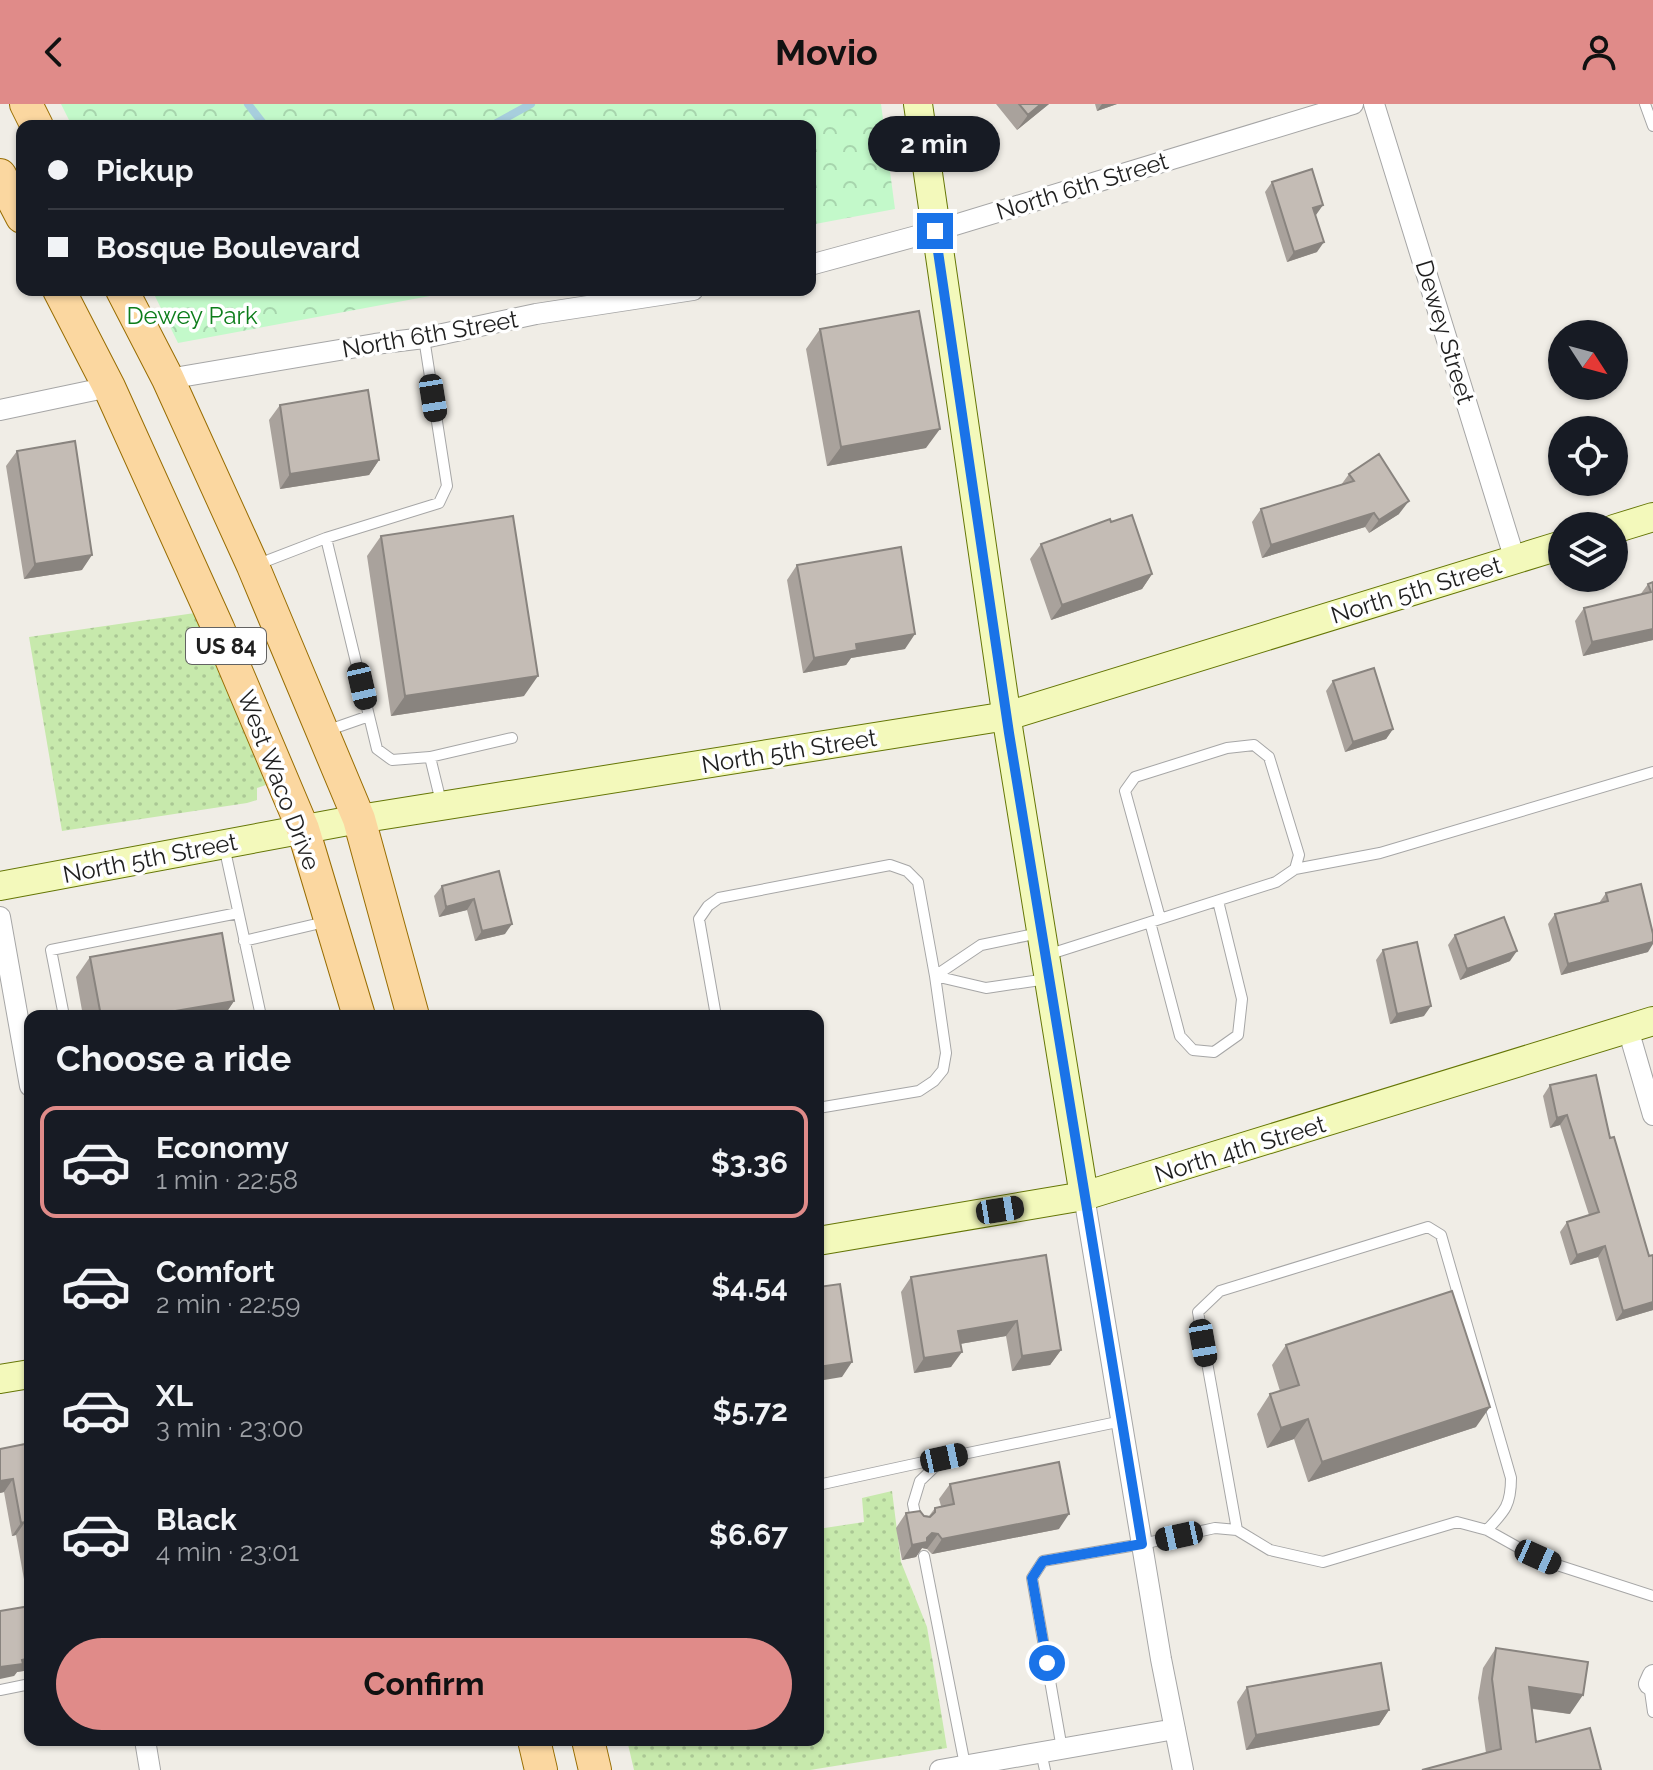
<!DOCTYPE html>
<html lang="en">
<head>
<meta charset="utf-8">
<style>
  :root { --surface:#171b24; --page:#20242c; --text:#f1f3f6; --muted:#9ea1a6; --line:#363941; --accent:#e08b89 }
  body { margin:0; font-family:Raleway,sans-serif; background:var(--page); color:var(--text); height:100vh; display:flex; flex-direction:column; font-size:30px; white-space:nowrap }
  * { box-sizing:border-box; margin:0 }
  p { font-size:26px; color:var(--muted) }
  .icon { flex:none; width:44px; height:44px; fill:none; stroke:currentColor; stroke-width:2; stroke-linecap:round; stroke-linejoin:round }
  .map { position:relative; flex:1; overflow:hidden }
  .drawer { position:absolute; left:24px; top:906px; width:800px; height:736px; display:flex; flex-direction:column; background:var(--surface); border-radius:16px; box-shadow:0 2px 6px #0004 }
  .drawer>* { flex:none }
  .banner { position:absolute; left:16px; top:16px; width:800px; height:176px; border-radius:16px; box-shadow:0 2px 6px #0004; display:grid; align-content:center; height:176px; padding:0 32px; background:var(--surface) }
  .needle { width:52px; rotate:126deg }
  .controls { position:absolute; left:1548px; top:216px; display:grid; gap:16px }
  .controls a { display:grid; place-items:center; width:80px; height:80px; border-radius:50%; background:var(--surface); box-shadow:0 2px 6px #0004; font-size:40px }
  .end { position:absolute; width:36px; height:36px; margin:-18px; border:10px solid #1a73e8; background:#fff; box-shadow:0 0 0 4px #fff }
  .from { border-radius:50% }
  .bubble { position:absolute; height:56px; border-radius:28px; background:var(--surface); box-shadow:0 2px 6px #0004; font-size:26px; font-weight:700; line-height:56px; text-align:center }
  .car { position:absolute; width:24px; height:48px; margin:-24px -12px; border-radius:10px; box-shadow:0 0 6px 2px #0007; background:linear-gradient(#222 24%,#8ab4d8 0 40%,#222 0 76%,#8ab4d8 0 86%,#222 0) }
  .banner b { display:flex; align-items:center; gap:28px; height:76px; font-size:30px }
  .banner b+b { border-top:2px solid var(--line) }
  .banner i { width:20px; height:20px; background:var(--text) }
  ul { padding:0; list-style:none }
  li { display:flex; align-items:center; gap:24px; height:112px; margin:0 16px 12px; padding:0 16px; border:4px solid transparent; border-radius:16px }
  li div { flex:1 }
  li b { display:block; font-size:30px }
  li em { font-style:normal; font-weight:700 }
  li.current { border-color:var(--accent) }
  li>.icon { width:72px; height:72px; stroke-width:1.5 }
  h2 { padding:0 32px; font-size:36px; line-height:96px }
  .cta { display:flex; gap:16px; margin-top:auto; padding:16px 32px }
  .cta a { flex:1; height:92px; border-radius:48px; background:var(--accent); color:#111; font-size:32px; font-weight:700; line-height:92px; text-align:center }
  header { display:flex; justify-content:space-between; align-items:center; height:104px; padding:0 32px; background:var(--accent); color:#111; font-size:36px; font-weight:700 }
  .map>svg:first-child { display:block }
  .grass { fill:url(#grass-dots) }
  .park { fill:url(#park-crowns) }
  .lines { fill:none; stroke-linecap:round; stroke-linejoin:round }
  .stream { stroke:#a7cedd; stroke-width:8 }
  .lane-casing { stroke:#a6a6a6; stroke-width:12 }
  .street-casing { stroke:#a6a6a6; stroke-width:22 }
  .secondary-casing { stroke:#657606; stroke-width:30 }
  .primary-casing { stroke:#986d02; stroke-width:34 }
  .lane { stroke:#fff; stroke-width:10 }
  .street { stroke:#fff; stroke-width:20 }
  .secondary { stroke:#f3f9bb; stroke-width:28 }
  .primary { stroke:#fbd7a0; stroke-width:32 }
  .wall { fill:#a9a29c }
  .shaded-wall { fill:#89847f }
  .building { fill:#c4bcb5; stroke:#89847f; stroke-width:2 }
  .route { stroke:#1a73e8; stroke-width:10 }
  .labels { text-anchor:middle; dominant-baseline:central; stroke-width:7; stroke-linejoin:round; paint-order:stroke }
  .shield { fill:#fff; stroke:#626262; stroke-width:2 }
  .shield-label { font-size:22px; font-weight:bold; fill:#1f1f1f }
  .street-label { font-size:24px; fill:#1f1f1f; stroke:#fff }
  .park-label { font-size:24px; fill:#0d7d1b; stroke:#fff }
</style>
</head>
<body>
<header><svg class="icon" aria-label="back" viewBox="0 0 24 24"><path d="M15 5l-7 7 7 7"/></svg>Movio<svg class="icon" aria-label="person" viewBox="0 0 24 24"><circle cx="12" cy="8" r="4"/><path d="M4 21q1-7 8-7t8 7"/></svg></header>
<div class="map">
<svg width="1653" height="1666" viewBox="0 0 1653 1666">
  <defs>
    <pattern id="grass-dots" width="8" height="8" patternUnits="userSpaceOnUse" patternTransform="scale(2)"><rect width="8" height="8" fill="#c7e9ac"/><path d="M2 2h.1M6 6h.1" fill="none" stroke="#aac794" stroke-width="1.8" stroke-linecap="round"/></pattern>
    <pattern id="park-crowns" width="20" height="18" patternUnits="userSpaceOnUse" patternTransform="scale(2)"><rect width="20" height="18" fill="#c3f9ca"/><path d="M2 6a3 3 0 1 1 6 0M12 15a3 3 0 1 1 6 0" fill="none" stroke="#a7d5ad"/></pattern>
  </defs>
  <rect width="100%" height="100%" fill="#f0ede6"/>
  <!-- grass -->
  <path class="grass" d="M 195,509 L 266,681 L 257,684 L 257,696 L 247,699 L 62,727 L 29,533 Z
    M 892,1387 L 901,1458 L 927,1523 L 947,1644 L 810,1666 L 634,1666 L 627,1636 L 818,1636 L 818,1425 L 864,1418 L 862,1394 Z"/>
  <!-- park -->
  <path class="park" d="M 61,0 L 881,0 L 895,105 L 810,121 L 810,22 L 72,22 Z
    M 152,186 L 462,186 L 178,239 Z"/>
  <g class="lines">
    <!-- stream -->
    <path class="stream" d="M 248,0 L 265,22
      M 491,22 L 531,0"/>
    <!-- lane casing -->
    <g class="lane-casing">
      <path id="lane" d="M 1645,0 L 1653,22
        M 326,434 L 377,645 L 392,656 L 430,653 L 512,634
        M 256,461 L 326,434 L 439,399 L 447,382 L 424,234
        M 326,627 L 369,612
        M 430,653 L 442,702
        M 224,742 L 261,912
        M 1295,765 L 1380,749 L 1653,668
        M 1150,818 L 1180,932 L 1193,946 L 1214,948 L 1238,931 L 1242,895 L 1218,797
        M 244,837 L 325,818
        M 1047,851 L 1276,778 L 1295,765 L 1299,751 L 1269,653 L 1254,641 L 1227,644 L 1135,673 L 1125,687 L 1160,814
        M 935,872 L 981,841 L 1039,829
        M 935,872 L 986,884 L 1047,875
        M 64,912 L 51,846 L 238,809
        M 716,912 L 699,815 L 708,802 L 719,794 L 890,761 L 907,767 L 918,778 L 935,872 L 946,949 L 943,966 L 934,977 L 919,987 L 818,1004
        M 818,1381 L 942,1354
        M 917,1419 L 913,1400 L 920,1377 L 944,1354 L 1122,1317
        M 1487,1426 C 1505,1407 1511,1401 1511,1374 L 1441,1131 L 1428,1123 L 1220,1187 L 1198,1208 L 1237,1426 L 1270,1446 L 1323,1458 L 1457,1418 L 1487,1426 L 1521,1445 L 1554,1460 L 1653,1492
        M 924,1452 L 965,1661
        M 1649,1580 L 1653,1608
        M 0,1586 L 30,1580
        M 1062,1645 L 1032,1474 L 1043,1457 L 1142,1440 L 1215,1424 L 1237,1426
        M 1041,1648 L 1045,1666"/>
    </g>
    <!-- street casing -->
    <g class="street-casing">
      <path id="street" d="M 1374,0 L 1515,456
        M 810,161 L 935,127 L 1353,0
        M 168,275 L 375,240 L 424,234 L 536,210 L 693,186
        M 0,306 L 109,283
        M 0,813 L 30,982
        M 1628,925 L 1653,1011
        M 1084,1092 L 1161,1555 L 1183,1666
        M 1649,1580 L 1653,1571
        M 145,1636 L 150,1666
        M 940,1666 L 1175,1625"/>
    </g>
    <!-- secondary casing -->
    <g class="secondary-casing">
      <path id="secondary" d="M 918,0 L 1009,629 L 1084,1092
        M 1614,425 L 1653,413
        M 0,782 L 359,715 L 1007,612 L 1562,441
        M 818,1137 L 1084,1092 L 1653,917
        M 0,1275 L 30,1270"/>
    </g>
    <!-- primary casing -->
    <g class="primary-casing">
      <path id="primary" d="M 26,0 L 37,22
        M 0,71 L 22,113
        M 59,186 L 109,283 L 218,524 L 303,725 L 359,912
        M 122,186 L 168,275 L 253,462 L 359,715 L 413,912
        M 534,1636 L 541,1666
        M 588,1636 L 595,1666"/>
    </g>
    <!-- lane -->
    <use href="#lane" class="lane"/>
    <!-- street -->
    <use href="#street" class="street"/>
    <!-- secondary -->
    <use href="#secondary" class="secondary"/>
    <!-- primary -->
    <use href="#primary" class="primary"/>
  </g>
  <!-- wall -->
  <path class="wall" d="M 996,0 L 1049,0 L 1017,26 Z
    M 1095,0 L 1117,0 L 1097,7 Z
    M 1272,78 L 1323,101 L 1315,111 L 1317,148 L 1287,158 L 1265,88 Z
    M 820,225 L 926,344 L 827,362 L 806,245 Z
    M 280,301 L 379,356 L 369,371 L 280,385 L 269,316 Z
    M 17,347 L 82,466 L 24,475 L 6,362 Z
    M 1349,370 L 1399,410 L 1369,429 L 1365,423 L 1262,454 L 1252,418 L 1261,405 L 1341,381 Z
    M 1111,418 L 1152,470 L 1142,485 L 1051,516 L 1030,455 L 1041,440 Z
    M 381,432 L 524,592 L 391,612 L 367,452 Z
    M 797,461 L 905,545 L 851,554 L 846,561 L 803,569 L 787,476 Z
    M 1653,478 L 1653,536 L 1583,552 L 1575,517 L 1584,504 L 1640,491 L 1648,480 Z
    M 1333,577 L 1393,625 L 1386,635 L 1345,648 L 1326,587 Z
    M 499,767 L 505,830 L 475,837 L 467,806 L 439,813 L 434,792 L 442,782 Z
    M 1606,789 L 1648,848 L 1561,871 L 1548,820 L 1555,810 L 1599,799 Z
    M 1455,831 L 1510,857 L 1460,876 L 1448,841 Z
    M 1383,846 L 1424,912 L 1390,920 L 1376,856 Z
    M 90,853 L 234,897 L 224,912 L 83,912 L 76,873 Z
    M 1550,981 L 1610,1034 L 1649,1152 L 1653,1152 L 1653,1206 L 1616,1217 L 1598,1153 L 1570,1161 L 1560,1128 L 1567,1118 L 1589,1111 L 1560,1021 L 1550,1024 L 1543,992 Z
    M 1046,1151 L 1061,1246 L 1050,1261 L 1012,1267 L 1006,1232 L 960,1240 L 951,1263 L 914,1269 L 901,1188 L 911,1173 Z
    M 1286,1241 L 1476,1323 L 1308,1378 L 1294,1335 L 1267,1344 L 1257,1310 L 1270,1290 L 1280,1287 L 1272,1261 Z
    M 30,1339 L 30,1566 L 17,1568 L 14,1572 L 29,1503 L 16,1431 L 12,1432 L 4,1388 L 0,1389 L 0,1345 Z
    M 950,1380 L 1059,1425 L 932,1450 L 927,1445 L 922,1444 L 916,1453 L 902,1456 L 896,1424 L 906,1409 L 929,1412 L 935,1404 L 941,1402 L 939,1395 Z
    M 1496,1544 L 1570,1610 L 1532,1605 L 1536,1638 L 1601,1666 L 1486,1649 L 1478,1594 L 1483,1564 Z
    M 1247,1583 L 1389,1606 L 1379,1621 L 1246,1646 L 1237,1598 Z"/>
  <!-- shaded-wall -->
  <path class="shaded-wall" d="M 1041,0 L 1049,0 L 1017,26 L 1028,11 Z
    M 1102,0 L 1117,0 L 1097,7 Z
    M 1323,101 L 1316,111 L 1306,114 L 1313,104 Z
    M 1324,138 L 1317,148 L 1287,158 L 1294,148 Z
    M 940,325 L 926,344 L 827,362 L 841,343 Z
    M 379,356 L 369,371 L 280,385 L 290,370 Z
    M 1409,397 L 1399,410 L 1369,429 L 1379,416 Z
    M 1374,409 L 1365,423 L 1262,454 L 1271,441 Z
    M 92,451 L 82,466 L 24,475 L 35,460 Z
    M 1152,470 L 1142,485 L 1051,516 L 1062,501 Z
    M 1653,525 L 1653,536 L 1583,552 L 1592,538 Z
    M 915,530 L 905,545 L 851,554 L 846,561 L 803,569 L 814,554 L 856,540 Z
    M 538,572 L 524,592 L 391,612 L 405,592 Z
    M 1393,625 L 1386,635 L 1345,648 L 1353,638 Z
    M 474,795 L 467,806 L 439,813 L 446,803 Z
    M 512,820 L 505,830 L 475,837 L 482,827 Z
    M 1653,838 L 1653,840 L 1648,848 L 1561,871 L 1568,860 Z
    M 1517,847 L 1510,857 L 1460,876 L 1467,865 Z
    M 234,897 L 224,912 L 146,912 Z
    M 1431,902 L 1424,912 L 1390,920 L 1397,910 Z
    M 1567,1011 L 1560,1021 L 1550,1024 L 1557,1014 Z
    M 1605,1142 L 1598,1153 L 1570,1161 L 1577,1151 Z
    M 1653,1198 L 1653,1206 L 1616,1217 L 1623,1207 Z
    M 1017,1217 L 1006,1232 L 948,1242 L 958,1227 Z
    M 1061,1246 L 1050,1261 L 1012,1267 L 1022,1252 Z
    M 962,1248 L 951,1263 L 914,1269 L 924,1254 Z
    M 852,1258 L 842,1273 L 818,1277 L 818,1263 Z
    M 1490,1303 L 1476,1323 L 1308,1378 L 1322,1358 Z
    M 1308,1315 L 1294,1335 L 1267,1344 L 1281,1324 Z
    M 13,1375 L 4,1388 L 0,1389 L 0,1377 Z
    M 1069,1410 L 1059,1425 L 932,1450 L 942,1435 Z
    M 25,1418 L 16,1431 L 12,1432 L 21,1419 Z
    M 932,1429 L 938,1430 L 927,1445 L 922,1444 L 916,1453 L 902,1456 L 912,1441 L 927,1434 Z
    M 30,1554 L 30,1566 L 17,1568 L 14,1572 L 0,1575 L 0,1563 Z
    M 1529,1583 L 1583,1591 L 1570,1610 L 1515,1602 Z
    M 1389,1606 L 1379,1621 L 1246,1646 L 1256,1631 Z"/>
  <!-- building -->
  <path class="building" d="M 1019,0 L 1041,0 L 1028,11 Z
    M 1312,65 L 1323,101 L 1313,104 L 1324,138 L 1294,148 L 1272,78 Z
    M 919,207 L 940,325 L 841,343 L 820,225 Z
    M 368,286 L 379,356 L 290,370 L 280,301 Z
    M 75,337 L 92,451 L 35,460 L 17,347 Z
    M 1379,350 L 1409,397 L 1379,416 L 1374,409 L 1271,441 L 1261,405 L 1354,377 L 1349,370 Z
    M 1132,411 L 1152,470 L 1062,501 L 1041,440 L 1110,415 L 1111,418 Z
    M 513,412 L 538,572 L 405,592 L 381,432 Z
    M 901,443 L 915,530 L 856,540 L 857,546 L 814,554 L 797,461 Z
    M 1653,478 L 1653,525 L 1592,538 L 1584,504 L 1651,488 L 1648,480 Z
    M 1374,564 L 1393,625 L 1353,638 L 1333,577 Z
    M 499,767 L 512,820 L 482,827 L 474,795 L 446,803 L 442,782 Z
    M 1641,780 L 1653,830 L 1653,838 L 1568,860 L 1555,810 L 1608,797 L 1606,789 Z
    M 1504,813 L 1517,847 L 1467,865 L 1455,831 Z
    M 222,829 L 234,897 L 146,912 L 101,912 L 90,853 Z
    M 1417,838 L 1431,902 L 1397,910 L 1383,846 Z
    M 1596,971 L 1610,1034 L 1614,1033 L 1649,1152 L 1653,1151 L 1653,1198 L 1623,1207 L 1605,1142 L 1577,1151 L 1567,1118 L 1599,1108 L 1567,1011 L 1557,1014 L 1550,981 Z
    M 1046,1151 L 1061,1246 L 1022,1252 L 1017,1217 L 958,1227 L 962,1248 L 924,1254 L 911,1173 Z
    M 840,1180 L 852,1258 L 818,1263 L 818,1183 Z
    M 1452,1187 L 1490,1303 L 1322,1358 L 1308,1315 L 1281,1324 L 1270,1290 L 1299,1281 L 1286,1241 Z
    M 30,1339 L 30,1448 L 25,1418 L 21,1419 L 13,1375 L 0,1377 L 0,1345 Z
    M 1059,1358 L 1069,1410 L 942,1435 L 938,1430 L 932,1429 L 927,1434 L 927,1438 L 912,1441 L 906,1409 L 920,1407 L 924,1412 L 930,1413 L 935,1408 L 935,1404 L 954,1400 L 950,1380 Z
    M 30,1502 L 30,1554 L 22,1556 L 23,1560 L 0,1563 L 0,1507 Z
    M 1496,1544 L 1588,1558 L 1583,1591 L 1529,1583 L 1536,1638 L 1590,1624 L 1601,1666 L 1422,1666 L 1501,1645 L 1492,1575 Z
    M 1381,1559 L 1389,1606 L 1256,1631 L 1247,1583 Z"/>
  <g class="lines">
    <!-- route -->
    <path class="route" d="M 935,127 L 1009,629 L 1142,1440 L 1043,1457 L 1032,1474 L 1047,1559"/>
  </g>
  <g class="labels">
    <!-- shield labels -->
    <rect class="shield" x="186" y="524" width="80" height="36" rx="6"/>
    <g class="shield-label">
      <text x="226" y="542">US 84</text>
    </g>
    <!-- street labels -->
    <g class="street-label">
      <text transform="translate(1082 82) rotate(-17)">North 6th Street</text>
      <text transform="translate(1445 228) rotate(73)">Dewey Street</text>
      <text transform="translate(430 230) rotate(-10)">North 6th Street</text>
      <text transform="translate(1416 486) rotate(-17)">North 5th Street</text>
      <text transform="translate(789 647) rotate(-9)">North 5th Street</text>
      <text transform="translate(279 676) rotate(69)">West Waco Drive</text>
      <text transform="translate(150 754) rotate(-11)">North 5th Street</text>
      <text transform="translate(1240 1045) rotate(-17)">North 4th Street</text>
    </g>
    <!-- park labels -->
    <g class="park-label">
      <text x="192" y="211">Dewey Park</text>
    </g>
  </g>
</svg>
<div class="controls">
<a><svg class="needle" viewBox="-14 -14 28 28"><path d="M0-13l5 13h-10z" fill="#e53935"/><path d="M0 13l5-13h-10z" fill="#9ea1a6"/></svg></a>
<a><svg class="icon" aria-label="locate" viewBox="0 0 24 24"><circle cx="12" cy="12" r="6"/><path d="M12 2v4M12 18v4M2 12h4M18 12h4"/></svg></a>
<a><svg class="icon" aria-label="layers" viewBox="0 0 24 24"><path d="M12 4l9 5-9 5-9-5zM3 14l9 5 9-5"/></svg></a>
</div>
<i class="end from" style="left:1047px;top:1559px"></i>
<i class="end" style="left:935px;top:127px"></i>
<div class="bubble" style="left:868px;top:12px;width:132px">2 min</div>
<i class="car" style="left:433px;top:294px;rotate:171deg"></i>
<i class="car" style="left:362px;top:582px;rotate:167deg"></i>
<i class="car" style="left:1000px;top:1106px;rotate:81deg"></i>
<i class="car" style="left:1203px;top:1239px;rotate:170deg"></i>
<i class="car" style="left:944px;top:1354px;rotate:78deg"></i>
<i class="car" style="left:1179px;top:1432px;rotate:258deg"></i>
<i class="car" style="left:1538px;top:1453px;rotate:114deg"></i>
<div class="banner">
<b><i class="from"></i>Pickup</b>
<b><i></i>Bosque Boulevard</b>
</div>
<section class="drawer">
<h2>Choose a ride</h2>
<ul>
<li class="current"><svg class="icon" aria-label="car" viewBox="0 0 24 24"><path d="M5 17H2v-5l4-1 3-4h7l3 4 3 1v5h-3M9 17h6M6 11h13"/><circle cx="7" cy="17" r="2"/><circle cx="17" cy="17" r="2"/></svg><div><b>Economy</b><p>1 min · 22:58</p></div><em>$3.36</em></li>
<li><svg class="icon" aria-label="car" viewBox="0 0 24 24"><path d="M5 17H2v-5l4-1 3-4h7l3 4 3 1v5h-3M9 17h6M6 11h13"/><circle cx="7" cy="17" r="2"/><circle cx="17" cy="17" r="2"/></svg><div><b>Comfort</b><p>2 min · 22:59</p></div><em>$4.54</em></li>
<li><svg class="icon" aria-label="car" viewBox="0 0 24 24"><path d="M5 17H2v-5l4-1 3-4h7l3 4 3 1v5h-3M9 17h6M6 11h13"/><circle cx="7" cy="17" r="2"/><circle cx="17" cy="17" r="2"/></svg><div><b>XL</b><p>3 min · 23:00</p></div><em>$5.72</em></li>
<li><svg class="icon" aria-label="car" viewBox="0 0 24 24"><path d="M5 17H2v-5l4-1 3-4h7l3 4 3 1v5h-3M9 17h6M6 11h13"/><circle cx="7" cy="17" r="2"/><circle cx="17" cy="17" r="2"/></svg><div><b>Black</b><p>4 min · 23:01</p></div><em>$6.67</em></li>
</ul>
<div class="cta"><a>Confirm</a></div>
</section>
</div>
</body>
</html>
